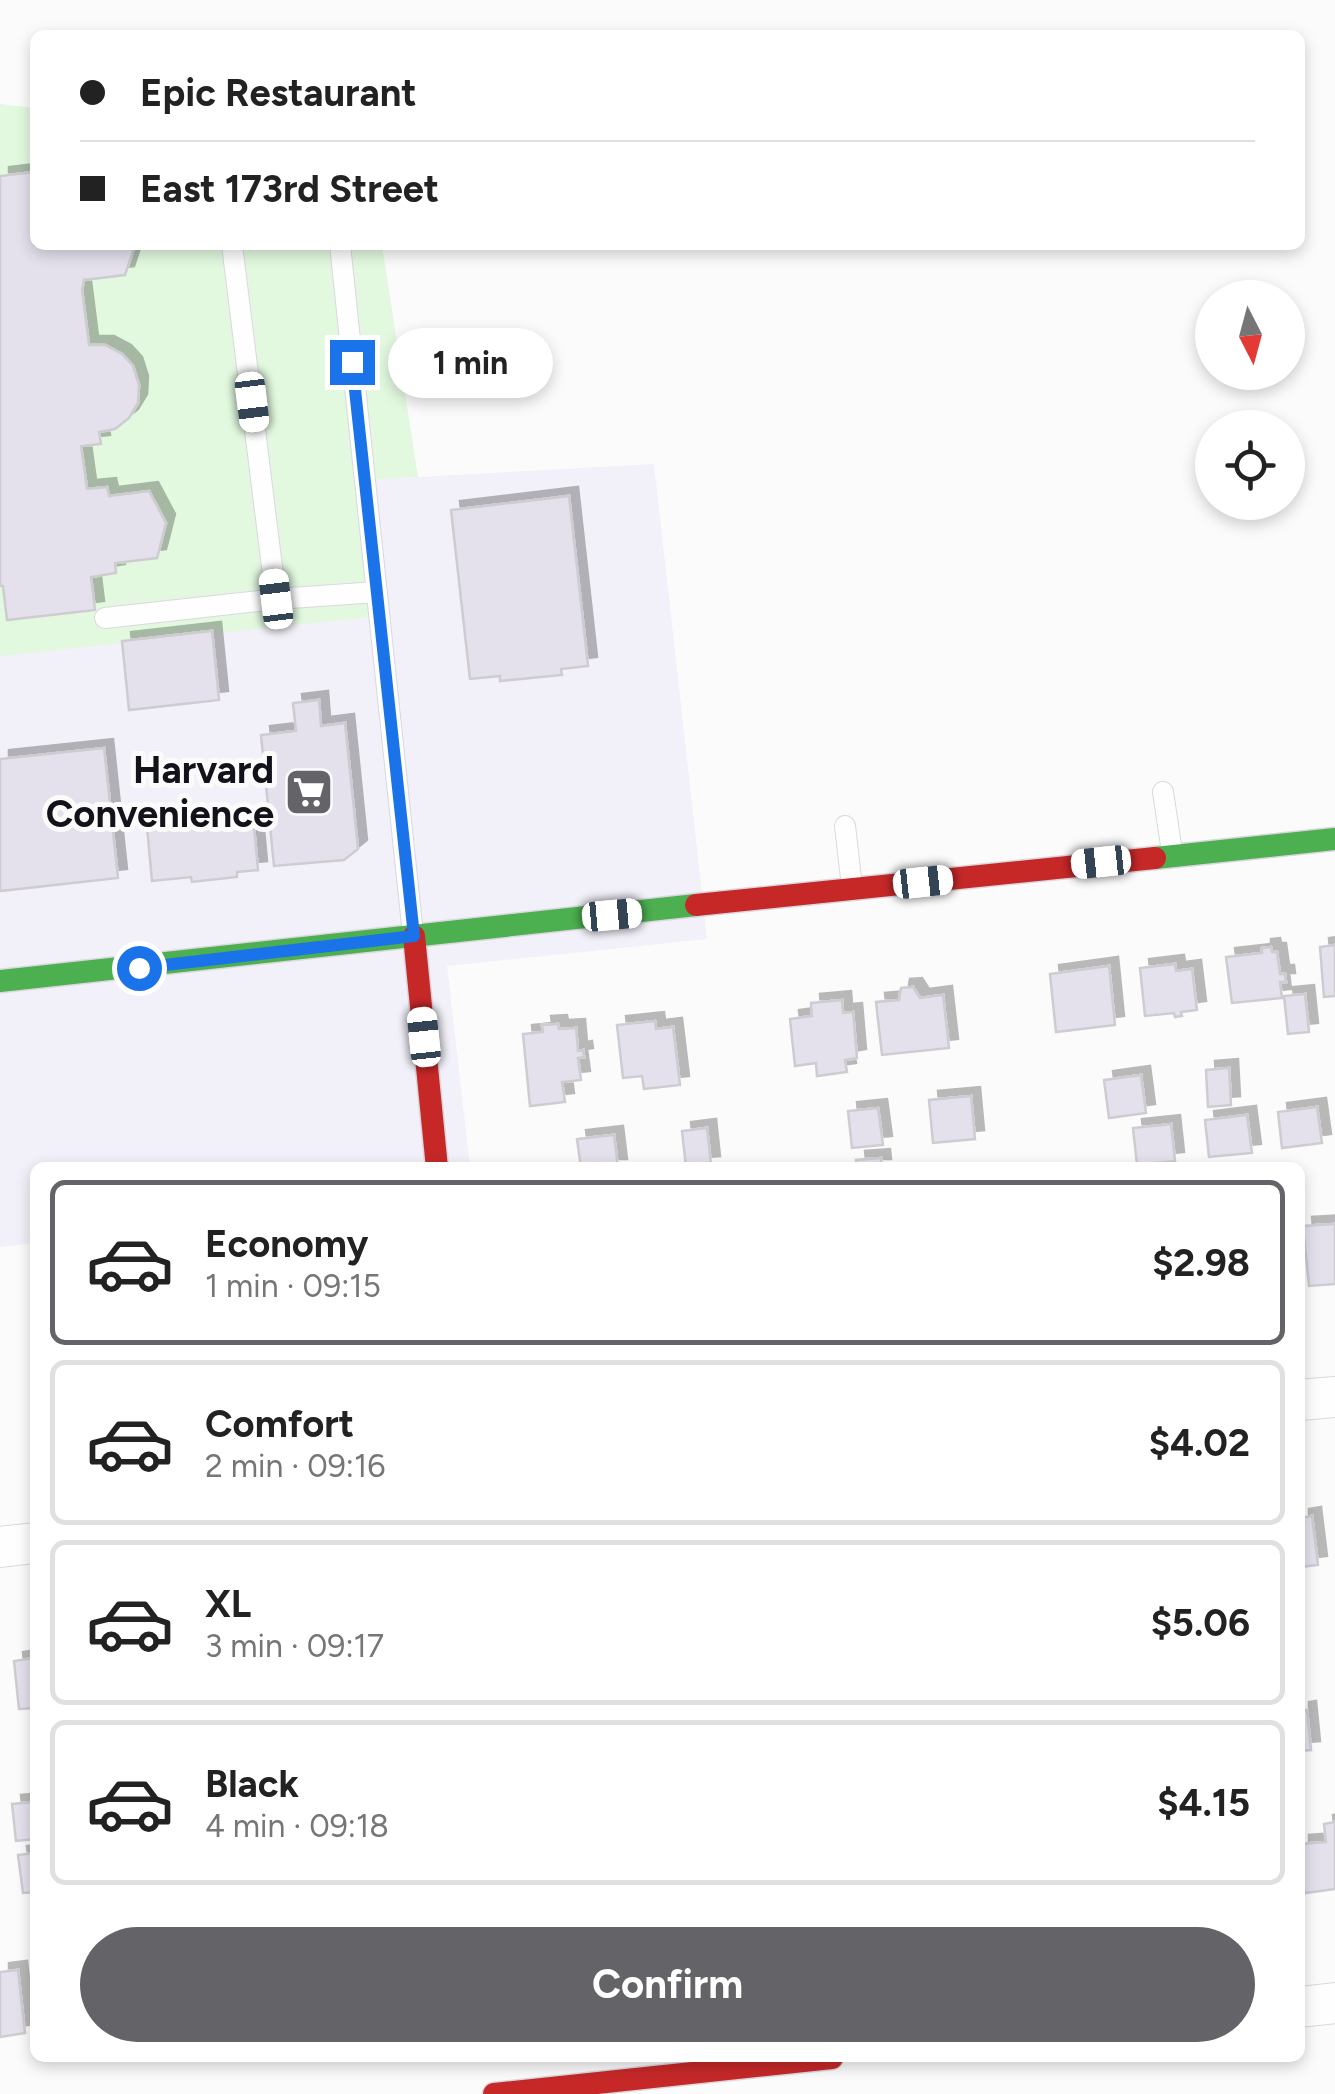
<!DOCTYPE html>
<html lang="en">
<head>
<meta charset="utf-8">
<style>
  :root { --surface:#fff; --page:#f2f2f2; --text:#222; --muted:#767676; --line:#e0e0e0; --accent:#646368 }
  body { margin:0; font-family:Figtree,sans-serif; background:var(--page); color:var(--text); height:100vh; display:flex; flex-direction:column; font-size:38px; white-space:nowrap }
  * { box-sizing:border-box; margin:0 }
  p { font-size:32px; color:var(--muted) }
  .icon { flex:none; width:55px; height:55px; fill:none; stroke:currentColor; stroke-width:2; stroke-linecap:round; stroke-linejoin:round }
  .map { position:relative; flex:1; overflow:hidden }
  .details { position:absolute; left:30px; top:1162px; width:1275px; height:900px; display:flex; flex-direction:column; background:var(--surface); border-radius:15px; box-shadow:0 5px 15px #0003 }
  .details>* { flex:none }
  .guide { position:absolute; left:30px; top:30px; width:1275px; height:220px; border-radius:15px; box-shadow:0 5px 15px #0003; display:grid; align-content:center; height:220px; padding:0 50px; background:var(--surface) }
  .needle { width:65px; rotate:174deg }
  .tools { position:absolute; left:1195px; top:280px; display:grid; gap:20px }
  .tools a { display:grid; place-items:center; width:110px; height:110px; border-radius:50%; background:var(--surface); box-shadow:0 5px 15px #0003; font-size:50px }
  .end { position:absolute; width:45px; height:45px; margin:-22px; border:12px solid #1a73e8; background:#fff; box-shadow:0 0 0 5px #fff }
  .from { border-radius:50% }
  .bubble { position:absolute; height:70px; border-radius:35px; background:var(--surface); box-shadow:0 5px 15px #0003; font-size:32px; font-weight:700; line-height:70px; text-align:center }
  .car { position:absolute; width:30px; height:60px; margin:-30px -15px; border-radius:12px; box-shadow:0 0 8px 2px #0007; background:linear-gradient(#fff 24%,#345 0 40%,#fff 0 76%,#345 0 86%,#fff 0) }
  .guide b { display:flex; align-items:center; gap:35px; height:95px; font-size:38px }
  .guide b+b { border-top:2px solid var(--line) }
  .guide i { width:25px; height:25px; background:var(--text) }
  ul { padding:18px 0 0; list-style:none }
  li { display:flex; align-items:center; gap:30px; height:165px; margin:0 20px 15px; padding:0 30px; border:5px solid var(--line); border-radius:15px }
  li div { flex:1 }
  li b { display:block; font-size:38px }
  li em { font-style:normal; font-weight:700 }
  li.selected { border-color:var(--accent) }
  li>.icon { width:90px; height:90px; stroke-width:1.5 }
  .primary-button { display:flex; gap:20px; margin-top:auto; padding:20px 50px }
  .primary-button a { flex:1; height:115px; border-radius:60px; background:var(--accent); color:#fff; font-size:40px; font-weight:700; line-height:115px; text-align:center }
  .map>svg:first-child { display:block }
  .built { fill:#f2f0f8 }
  .green { fill:#e2f9df }
  .building { fill:#e4e1ed; stroke:#ceccd1; stroke-width:2.5; filter:url(#shadow) }
  .lines { fill:none; stroke-linecap:round; stroke-linejoin:round }
  .lane-casing { stroke:#dad8de; stroke-width:22 }
  .street-casing { stroke:#dad8de; stroke-width:42 }
  .fast-casing { stroke:#dad8de; stroke-width:25 }
  .jam-casing { stroke:#dad8de; stroke-width:25 }
  .lane { stroke:#fefefe; stroke-width:20 }
  .street { stroke:#fefefe; stroke-width:40 }
  .fast { stroke:#4caf50; stroke-width:22 }
  .jam { stroke:#c62828; stroke-width:22 }
  .route { stroke:#1a73e8; stroke-width:12 }
  .labels { text-anchor:middle; dominant-baseline:central; stroke-width:10; stroke-linejoin:round; paint-order:stroke }
  .poi-label { font-size:38px; font-weight:bold; fill:#131119; stroke:#fbfbfb; text-anchor:end }
</style>
</head>
<body>
<div class="map">
<svg width="1335" height="2094" viewBox="0 0 1335 2094">
  <defs>
    <filter id="shadow"><feDropShadow dx="9" dy="-9" stdDeviation="0" flood-color="#0004"/></filter>
  </defs>
  <rect width="100%" height="100%" fill="#fbfbfb"/>
  <!-- built -->
  <path class="built" d="M 654,464 L 707,939 L 447,966 L 470,1167 L 35,1168 L 35,1243 L 0,1247 L 0,655 L 365,480 Z"/>
  <!-- green -->
  <path class="green" d="M 0,104 L 35,108 L 35,245 L 382,245 L 418,477 L 365,480 L 379,616 L 0,656 Z"/>
  <!-- building -->
  <path class="building" d="M 35,172 L 35,245 L 135,245 L 125,275 L 84,280 L 82,290 L 89,345 L 105,345 L 122,354 L 133,366 L 139,385 L 138,403 L 129,418 L 115,429 L 99,432 L 101,444 L 81,446 L 87,489 L 107,487 L 109,496 L 149,491 L 166,523 L 157,558 L 115,563 L 116,573 L 91,577 L 95,610 L 7,620 L 3,586 L 0,586 L 0,176 Z
    M 569,496 L 588,666 L 561,669 L 562,675 L 500,681 L 500,676 L 470,679 L 451,510 Z
    M 212,631 L 219,700 L 129,710 L 122,641 Z
    M 319,700 L 321,726 L 345,723 L 358,849 L 344,860 L 274,866 L 261,735 L 296,731 L 293,703 Z
    M 104,748 L 118,878 L 0,891 L 0,759 Z
    M 253,817 L 258,870 L 237,872 L 237,877 L 192,882 L 191,877 L 152,881 L 147,827 Z
    M 1335,945 L 1335,996 L 1324,997 L 1320,947 Z
    M 1271,947 L 1272,952 L 1277,952 L 1280,974 L 1285,974 L 1286,982 L 1280,982 L 1282,998 L 1232,1003 L 1226,957 L 1262,953 L 1262,948 Z
    M 1175,964 L 1176,971 L 1192,969 L 1197,1010 L 1181,1012 L 1182,1016 L 1175,1017 L 1174,1013 L 1145,1016 L 1140,968 Z
    M 1109,966 L 1115,1025 L 1056,1032 L 1050,974 Z
    M 913,987 L 920,998 L 943,995 L 949,1048 L 882,1055 L 876,1002 L 899,1000 L 901,988 Z
    M 1305,994 L 1309,1032 L 1288,1034 L 1284,996 Z
    M 842,1000 L 843,1013 L 853,1012 L 857,1058 L 845,1060 L 847,1072 L 817,1076 L 816,1063 L 795,1066 L 790,1019 L 812,1016 L 811,1003 Z
    M 655,1021 L 656,1029 L 673,1027 L 680,1085 L 644,1089 L 642,1076 L 623,1078 L 617,1025 Z
    M 558,1024 L 559,1029 L 576,1028 L 578,1051 L 583,1050 L 584,1057 L 578,1058 L 581,1080 L 562,1082 L 565,1102 L 530,1106 L 523,1034 L 543,1032 L 542,1025 Z
    M 1229,1068 L 1231,1105 L 1208,1107 L 1206,1070 Z
    M 1141,1075 L 1146,1113 L 1109,1118 L 1104,1080 Z
    M 971,1096 L 975,1139 L 933,1143 L 929,1100 Z
    M 1317,1107 L 1322,1143 L 1282,1148 L 1278,1112 Z
    M 878,1108 L 883,1145 L 852,1148 L 848,1111 Z
    M 1247,1115 L 1252,1153 L 1209,1157 L 1205,1120 Z
    M 1171,1124 L 1175,1161 L 1137,1165 L 1133,1128 Z
    M 707,1128 L 711,1165 L 686,1167 L 682,1131 Z
    M 614,1135 L 618,1168 L 581,1168 L 577,1139 Z
    M 881,1158 L 882,1168 L 857,1168 L 856,1160 Z
    M 1335,1224 L 1335,1284 L 1309,1286 L 1303,1226 Z
    M 1312,1516 L 1318,1565 L 1300,1567 L 1300,1518 Z
    M 35,1658 L 35,1708 L 19,1709 L 14,1661 Z
    M 1307,1710 L 1311,1750 L 1300,1751 L 1300,1711 Z
    M 35,1802 L 35,1839 L 16,1841 L 12,1804 Z
    M 1335,1822 L 1335,1889 L 1305,1893 L 1300,1870 L 1300,1844 L 1326,1842 L 1324,1824 Z
    M 35,1853 L 35,1892 L 23,1893 L 18,1855 Z
    M 18,1970 L 25,2033 L 0,2037 L 0,1972 Z"/>
  <g class="lines">
    <!-- lane casing -->
    <g class="lane-casing">
      <path id="lane" d="M 232,245 L 276,599
        M 340,245 L 413,934
        M 105,618 L 276,599 L 377,592
        M 1163,792 L 1172,852
        M 845,826 L 852,887"/>
    </g>
    <!-- street casing -->
    <g class="street-casing">
      <path id="street" d="M 1300,1400 L 1335,1397
        M 0,1547 L 35,1543
        M 1300,2007 L 1335,2003"/>
    </g>
    <!-- fast casing -->
    <g class="fast-casing">
      <path id="fast" d="M 1155,858 L 1335,839
        M 0,981 L 696,905"/>
    </g>
    <!-- jam casing -->
    <g class="jam-casing">
      <path id="jam" d="M 696,905 L 1155,858
        M 414,936 L 437,1168
        M 494,2094 L 832,2058"/>
    </g>
    <!-- lane -->
    <use href="#lane" class="lane"/>
    <!-- street -->
    <use href="#street" class="street"/>
    <!-- fast -->
    <use href="#fast" class="fast"/>
    <!-- jam -->
    <use href="#jam" class="jam"/>
  </g>
  <g class="lines">
    <!-- route -->
    <path class="route" d="M 139,968 L 414,936 L 352,362"/>
  </g>
  <!-- icons -->
  <defs>
    <g id="supermarket-square" transform="scale(2.5)"><rect x="-9" y="-9" width="18" height="18" rx="4" fill="#646368" stroke="#fbfbfb"/><path d="M-6-5.5h2.5l.6 2H6L4.5 2H-2.5L-4.4-4H-6ZM-1.5 3.2a1.3 1.3 0 1 0 .1 0ZM3 3.2a1.3 1.3 0 1 0 .1 0Z" fill="#fff"/></g>
  </defs>
  <g fill-rule="evenodd">
    <use href="#supermarket-square" x="309" y="792"/>
  </g>
  <g class="labels">
    <!-- poi labels -->
    <g class="poi-label">
      <text x="274" y="770">Harvard<tspan x="274" dy="44">Convenience</tspan></text>
    </g>
  </g>
</svg>
<div class="tools">
<a><svg class="needle" viewBox="-14 -14 28 28"><path d="M0-13l5 13h-10z" fill="#e53935"/><path d="M0 13l5-13h-10z" fill="#767676"/></svg></a>
<a><svg class="icon" aria-label="locate" viewBox="0 0 24 24"><circle cx="12" cy="12" r="6"/><path d="M12 2v4M12 18v4M2 12h4M18 12h4"/></svg></a>
</div>
<i class="end from" style="left:139px;top:968px"></i>
<i class="end" style="left:352px;top:362px"></i>
<div class="bubble" style="left:388px;top:328px;width:165px">1 min</div>
<i class="car" style="left:252px;top:402px;rotate:173deg"></i>
<i class="car" style="left:276px;top:599px;rotate:353deg"></i>
<i class="car" style="left:1101px;top:862px;rotate:264deg"></i>
<i class="car" style="left:923px;top:882px;rotate:84deg"></i>
<i class="car" style="left:612px;top:915px;rotate:85deg"></i>
<i class="car" style="left:424px;top:1037px;rotate:354deg"></i>
<div class="guide">
<b><i class="from"></i>Epic Restaurant</b>
<b><i></i>East 173rd Street</b>
</div>
<section class="details">
<ul>
<li class="selected"><svg class="icon" aria-label="car" viewBox="0 0 24 24"><path d="M5 17H2v-5l4-1 3-4h7l3 4 3 1v5h-3M9 17h6M6 11h13"/><circle cx="7" cy="17" r="2"/><circle cx="17" cy="17" r="2"/></svg><div><b>Economy</b><p>1 min · 09:15</p></div><em>$2.98</em></li>
<li><svg class="icon" aria-label="car" viewBox="0 0 24 24"><path d="M5 17H2v-5l4-1 3-4h7l3 4 3 1v5h-3M9 17h6M6 11h13"/><circle cx="7" cy="17" r="2"/><circle cx="17" cy="17" r="2"/></svg><div><b>Comfort</b><p>2 min · 09:16</p></div><em>$4.02</em></li>
<li><svg class="icon" aria-label="car" viewBox="0 0 24 24"><path d="M5 17H2v-5l4-1 3-4h7l3 4 3 1v5h-3M9 17h6M6 11h13"/><circle cx="7" cy="17" r="2"/><circle cx="17" cy="17" r="2"/></svg><div><b>XL</b><p>3 min · 09:17</p></div><em>$5.06</em></li>
<li><svg class="icon" aria-label="car" viewBox="0 0 24 24"><path d="M5 17H2v-5l4-1 3-4h7l3 4 3 1v5h-3M9 17h6M6 11h13"/><circle cx="7" cy="17" r="2"/><circle cx="17" cy="17" r="2"/></svg><div><b>Black</b><p>4 min · 09:18</p></div><em>$4.15</em></li>
</ul>
<div class="primary-button"><a>Confirm</a></div>
</section>
</div>
</body>
</html>
